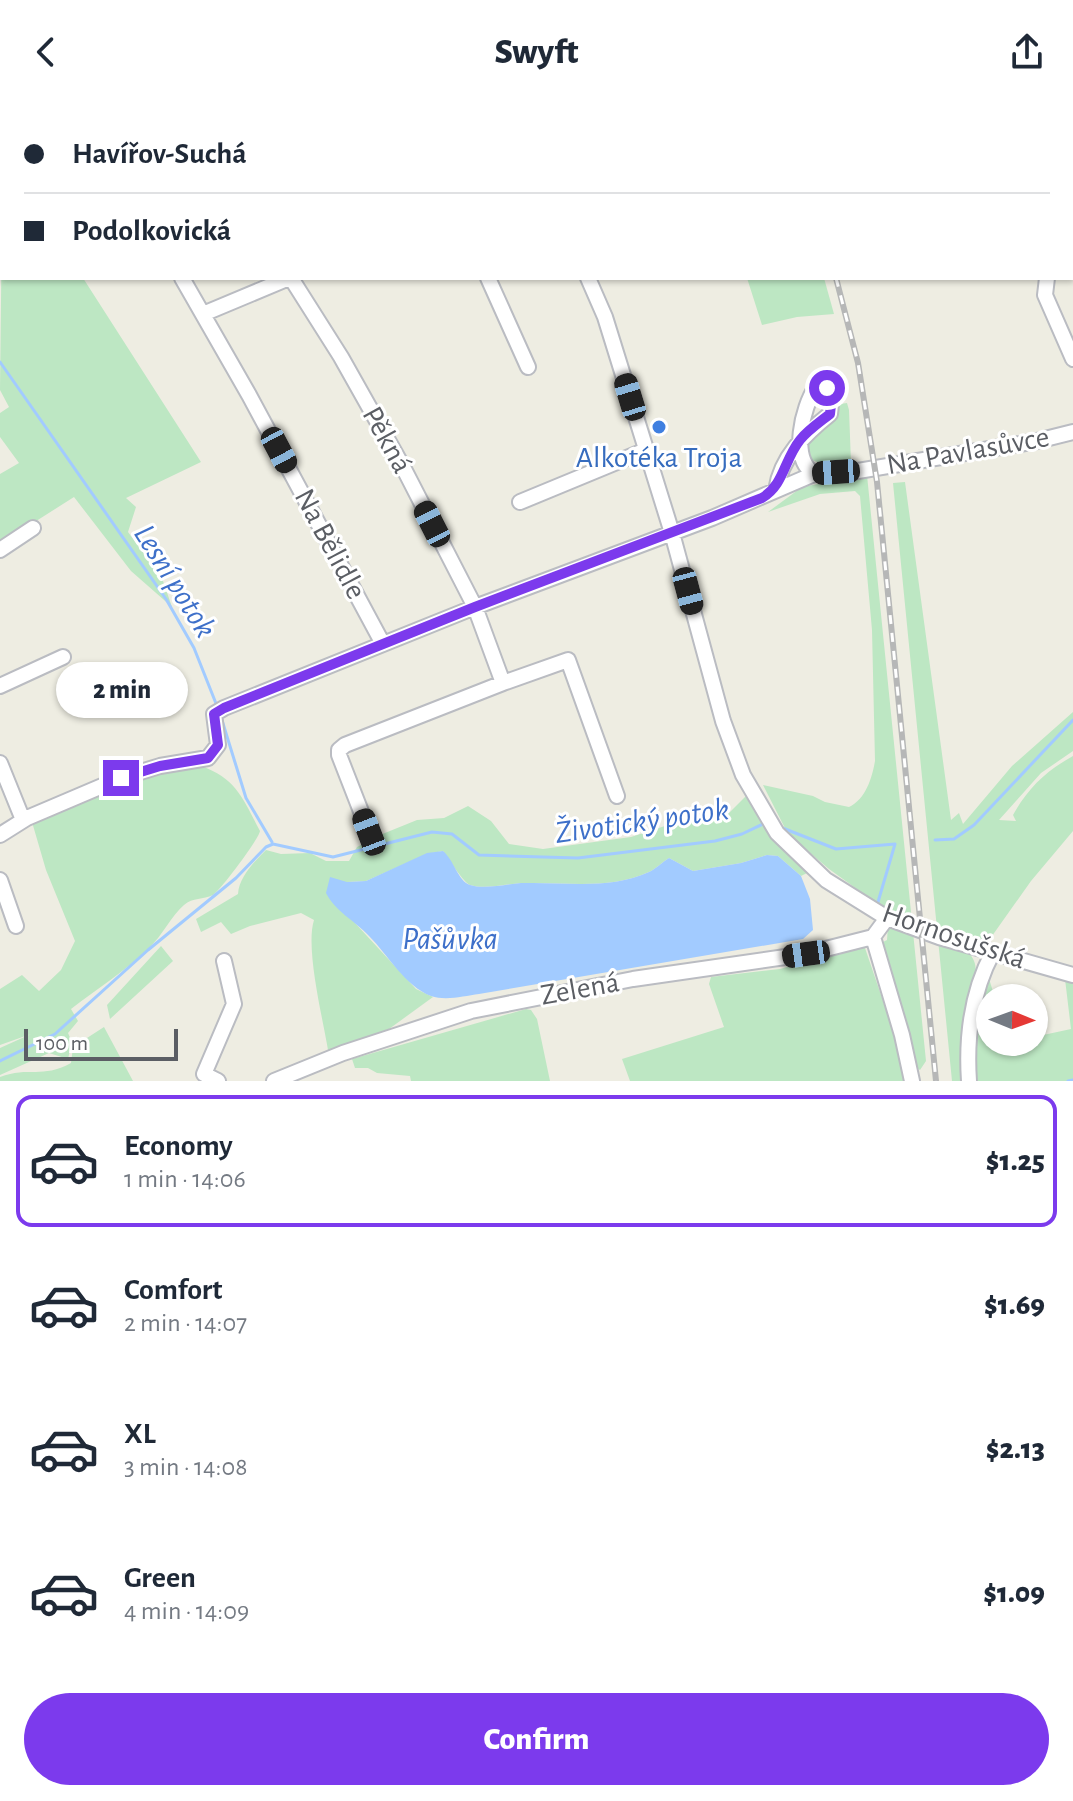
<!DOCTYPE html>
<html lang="en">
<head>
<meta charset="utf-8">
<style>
  :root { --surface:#fff; --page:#f2f2f3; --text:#1f2937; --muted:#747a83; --line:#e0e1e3; --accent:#7c3aed }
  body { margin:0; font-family:"Alegreya Sans",sans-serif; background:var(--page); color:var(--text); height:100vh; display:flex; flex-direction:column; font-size:30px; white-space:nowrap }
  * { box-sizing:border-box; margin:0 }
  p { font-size:26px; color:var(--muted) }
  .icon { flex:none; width:44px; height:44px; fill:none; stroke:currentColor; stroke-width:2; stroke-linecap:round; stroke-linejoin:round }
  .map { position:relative; height:977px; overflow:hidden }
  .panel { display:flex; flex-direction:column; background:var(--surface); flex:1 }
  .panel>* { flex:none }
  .banner { position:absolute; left:0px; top:0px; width:1074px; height:176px; box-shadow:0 2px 6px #0004; display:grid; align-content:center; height:176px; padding:0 24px; background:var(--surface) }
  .needle { width:52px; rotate:91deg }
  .buttons { position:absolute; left:976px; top:880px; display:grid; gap:16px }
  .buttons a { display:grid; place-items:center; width:72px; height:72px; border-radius:50%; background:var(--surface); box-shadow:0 2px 6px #0004; font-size:40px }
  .scale { position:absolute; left:24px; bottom:20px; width:154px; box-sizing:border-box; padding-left:8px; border:4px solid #5b5e64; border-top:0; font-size:22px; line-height:28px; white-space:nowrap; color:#5b5e64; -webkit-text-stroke:6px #fff; paint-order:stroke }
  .end { position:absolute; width:36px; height:36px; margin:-18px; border:10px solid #7c3aed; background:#fff; box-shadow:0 0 0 4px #fff }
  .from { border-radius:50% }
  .bubble { position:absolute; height:56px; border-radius:28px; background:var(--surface); box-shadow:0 2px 6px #0004; font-size:26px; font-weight:800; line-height:56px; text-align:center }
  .car { position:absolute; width:24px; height:48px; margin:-24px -12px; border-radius:10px; box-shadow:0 0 6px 2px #0007; background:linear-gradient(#222 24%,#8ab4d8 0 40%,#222 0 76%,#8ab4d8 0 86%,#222 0) }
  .banner b { display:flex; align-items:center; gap:28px; height:76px; font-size:30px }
  .banner b+b { border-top:2px solid var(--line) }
  .banner i { width:20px; height:20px; background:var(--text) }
  ul { padding:14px 0 0; list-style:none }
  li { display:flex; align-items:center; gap:24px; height:132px; margin:0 16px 12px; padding:0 8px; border:4px solid transparent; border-radius:16px }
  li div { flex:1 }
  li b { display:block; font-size:30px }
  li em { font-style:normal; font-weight:800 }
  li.selected { border-color:var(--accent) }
  li>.icon { width:72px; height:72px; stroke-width:1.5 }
  .button { display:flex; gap:16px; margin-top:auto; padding:16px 24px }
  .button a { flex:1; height:92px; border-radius:48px; background:var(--accent); color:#fff; font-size:32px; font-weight:800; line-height:92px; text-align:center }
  header { display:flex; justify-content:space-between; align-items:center; height:104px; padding:0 24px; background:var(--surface); font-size:36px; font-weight:800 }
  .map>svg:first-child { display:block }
  .green { fill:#bde7c3 }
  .water { fill:#a2cbff }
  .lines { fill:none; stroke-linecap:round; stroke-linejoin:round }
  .stream { stroke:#a2cbff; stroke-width:3 }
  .minor-casing { stroke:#babcc2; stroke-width:18 }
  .minor { stroke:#fff; stroke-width:14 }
  .rail-casing { stroke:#b6b7b7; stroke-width:6 }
  .rail { stroke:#fff; stroke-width:3; stroke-dasharray:9; stroke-linecap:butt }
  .route { stroke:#7c3aed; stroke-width:10 }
  .shop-dot { fill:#3f7fe0; stroke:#fff; stroke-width:3 }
  .labels { text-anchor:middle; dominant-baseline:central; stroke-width:6; stroke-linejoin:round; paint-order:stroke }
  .street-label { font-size:30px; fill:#5b5e64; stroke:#fff }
  .shop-label { font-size:30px; fill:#366cbe; stroke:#fff }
  .water-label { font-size:32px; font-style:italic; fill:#3e70c9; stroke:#fff }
</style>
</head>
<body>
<header><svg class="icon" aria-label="back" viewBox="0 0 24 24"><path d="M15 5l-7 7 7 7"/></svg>Swyft<svg class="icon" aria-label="share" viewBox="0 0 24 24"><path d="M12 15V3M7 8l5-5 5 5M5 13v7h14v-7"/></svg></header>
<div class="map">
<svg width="1073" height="977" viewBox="0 0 1073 977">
  <rect width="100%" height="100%" fill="#eeede2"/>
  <!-- green -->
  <path class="green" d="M 2,109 L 2,174 L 83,174 L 201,358 L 126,394 L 136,403 L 128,428 L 162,474 L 172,503 L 131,467 L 74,393 L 0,440 L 0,370 L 19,359 L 0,333 L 0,309 L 9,303 L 0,286 Z
    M 747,174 L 824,174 L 834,210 L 797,213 L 762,221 Z
    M 847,299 L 849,306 L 851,359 L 820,359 L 809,355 L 806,344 L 834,306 L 838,305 L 840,300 Z
    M 867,371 L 926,957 L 920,966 L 914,962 L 879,840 L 887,836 L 889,808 L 829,765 L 788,730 L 763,681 L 813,692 L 825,698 L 849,703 C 866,695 872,674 875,657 L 872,526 L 860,392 L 855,387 L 820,390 L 768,408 L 802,383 Z
    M 905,378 L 951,716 L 959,709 L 963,720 L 1012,662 L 1073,608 L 1073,647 L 1041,669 L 999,716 L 1016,717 L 1013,711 C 1028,684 1046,667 1073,652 L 1073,727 L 1031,777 L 992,832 L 967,847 C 979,859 976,868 973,884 L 986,865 L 995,894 L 990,894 L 990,938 L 1034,938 L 1034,933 L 1071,925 L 1065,875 L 1073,877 L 1073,977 L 952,977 L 893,379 Z
    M 201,662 C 237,675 243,695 260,727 C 259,735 220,787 213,791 C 203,796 193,793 184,801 C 172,811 162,832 149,844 C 125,867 97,885 71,905 L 78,917 L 68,929 L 72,938 L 68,955 L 49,949 L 0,971 L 0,944 L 31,930 L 0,941 L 0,885 L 22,871 L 39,887 L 61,866 L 75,837 L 46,766 L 32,718 L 134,675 L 158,667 Z
    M 748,690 L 809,768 L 801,772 L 778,752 L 767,751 L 741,759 L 693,767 L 669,754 C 662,758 656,765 649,768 C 610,786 566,778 526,779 C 508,779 486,786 470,781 C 463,778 449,755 443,747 L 427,750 L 366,777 L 347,778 L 355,819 L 416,885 L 433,893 L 389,925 L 328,946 C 323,915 305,844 314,816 L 301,809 L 250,822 L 231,830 L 221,818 L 201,828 L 196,815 L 238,790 C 239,773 254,758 266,746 L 281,750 L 310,749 L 326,757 L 349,757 L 357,743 L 380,731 L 417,716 L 444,714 L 468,702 L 491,717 L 509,740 L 543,745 L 631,733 L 671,720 L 729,709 Z
    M 161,842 L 173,857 L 110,915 L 107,901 Z
    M 862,842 L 865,844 L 895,932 L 907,977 L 630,977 L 622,955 L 724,923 L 709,880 L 711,873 L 780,865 Z
    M 526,905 L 531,906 L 537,915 L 550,977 L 411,977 L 410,972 L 377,969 L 368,964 L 355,964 L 352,955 Z
    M 104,923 L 133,977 L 0,977 L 0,973 C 29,962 42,975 71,959 L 73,943 Z"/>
  <!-- water -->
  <path class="water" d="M 443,747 C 454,756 458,777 470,781 C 486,786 508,779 525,779 C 566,778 610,786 649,768 C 656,765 662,758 669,754 L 693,767 L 741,759 L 767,751 L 778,752 L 801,772 L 810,795 L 813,826 L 803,835 L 479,890 C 464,892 446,897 431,892 C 405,882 388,851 369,832 C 354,816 336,808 326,789 L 330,773 L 347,778 L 366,777 L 427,749 Z"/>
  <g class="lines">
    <!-- stream -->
    <path class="stream" d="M 0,258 L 166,495 L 194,544 L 217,602
      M 221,613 L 246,694 L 272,738
      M 780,723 L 836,745 L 895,740 L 878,798
      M 935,736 L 954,735 L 974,721 L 1073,616
      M 0,957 L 55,930 L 148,846 L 236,774 L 266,743 L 273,740 L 333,753 L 432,728 L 452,730 L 479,751 L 578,754 L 715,737 L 742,730 L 765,719
      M 1068,977 L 1073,976"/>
    <!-- minor casing -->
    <g class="minor-casing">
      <path id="minor" d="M 84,0 L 85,2
        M 189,0 L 190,2
        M 459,0 L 461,2
        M 640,0 L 640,2
        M 1072,146 L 1073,145
        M 182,174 L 249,291 L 383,540
        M 291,174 L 341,253 L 404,365 L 475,503 L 503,579 L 568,556 L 617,692
        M 488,174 L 528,263
        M 588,174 L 605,213 L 672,429 L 723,617 L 743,671 L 777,729 L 826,776 L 887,814 L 939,833 L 1073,871
        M 1047,174 L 1045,191 L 1073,255
        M 203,210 L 289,174
        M 776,386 C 781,353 805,330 830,310 L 832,291 L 823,281 L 816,283 C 802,304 790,354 814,370
        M 520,398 L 646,346
        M 0,446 L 33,424
        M 0,582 L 63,553
        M 0,659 L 21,711 L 27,714
        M 369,728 L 339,651 L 339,646 L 345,641 L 503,579
        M 0,731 L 27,714 L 121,674 L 160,662 L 208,654 L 218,641 L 214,610 L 224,604 L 475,503 L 712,414 L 814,370 L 858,367 L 1037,337 L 1073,328
        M 0,776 L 16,822
        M 873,833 L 902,931 L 912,977
        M 218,977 L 204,970 L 234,900 L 224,857
        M 274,977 L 343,949 L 471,907 L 633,875 L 806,850 L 873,833 L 887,814
        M 969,977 C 966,933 972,887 993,848"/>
    </g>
    <!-- minor -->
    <use href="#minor" class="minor"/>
    <!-- rail casing -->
    <g class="rail-casing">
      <path id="rail" d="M 777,0 L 777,2
        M 836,174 L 858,259 L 877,378 L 936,977"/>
    </g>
    <!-- rail -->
    <use href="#rail" class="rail"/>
  </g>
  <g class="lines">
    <!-- route -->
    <path class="route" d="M 121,674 L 160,662 L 208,654 L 218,641 L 214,610 L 224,604 L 475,503 L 762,394 C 784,381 784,356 800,336 C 808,326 820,318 830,310 L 832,291 L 827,284"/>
  </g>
  <!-- markers -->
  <circle class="shop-dot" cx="659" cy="323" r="8"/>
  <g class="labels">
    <!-- street labels -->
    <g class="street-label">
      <text transform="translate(387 336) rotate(61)">Pěkná</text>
      <text transform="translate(968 347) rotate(-10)">Na Pavlasůvce</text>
      <text transform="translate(330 440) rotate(62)">Na Bělidle</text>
      <text transform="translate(954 832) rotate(19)">Hornosušská</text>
      <text transform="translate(580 885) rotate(-10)">Zelená</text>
    </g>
    <!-- shop labels -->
    <g class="shop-label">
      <text x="659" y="354">Alkotéka Troja</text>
    </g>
    <!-- water labels -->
    <g class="water-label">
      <text transform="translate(175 477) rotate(58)">Lesní potok</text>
      <text transform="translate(642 717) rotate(-8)">Životický potok</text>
      <text x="450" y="835">Pašůvka</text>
    </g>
  </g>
</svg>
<div class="buttons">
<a><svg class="needle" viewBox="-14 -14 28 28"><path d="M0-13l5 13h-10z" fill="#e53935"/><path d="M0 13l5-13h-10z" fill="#747a83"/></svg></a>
</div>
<div class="scale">100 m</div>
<i class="end from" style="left:827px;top:284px"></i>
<i class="end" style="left:121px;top:674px"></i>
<div class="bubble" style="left:56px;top:558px;width:132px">2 min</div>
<i class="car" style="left:630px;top:293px;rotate:343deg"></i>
<i class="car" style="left:279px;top:346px;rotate:152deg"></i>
<i class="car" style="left:836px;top:368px;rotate:266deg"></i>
<i class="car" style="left:432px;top:420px;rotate:333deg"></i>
<i class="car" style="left:688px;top:487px;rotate:165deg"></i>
<i class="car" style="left:369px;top:728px;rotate:339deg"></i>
<i class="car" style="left:806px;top:850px;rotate:262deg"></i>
<div class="banner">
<b><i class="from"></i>Havířov-Suchá</b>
<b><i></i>Podolkovická</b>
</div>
</div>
<section class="panel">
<ul>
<li class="selected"><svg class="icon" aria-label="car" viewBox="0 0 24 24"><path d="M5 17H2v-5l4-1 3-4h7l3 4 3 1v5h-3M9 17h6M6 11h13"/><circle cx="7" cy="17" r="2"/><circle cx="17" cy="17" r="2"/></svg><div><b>Economy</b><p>1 min · 14:06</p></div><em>$1.25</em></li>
<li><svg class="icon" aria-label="car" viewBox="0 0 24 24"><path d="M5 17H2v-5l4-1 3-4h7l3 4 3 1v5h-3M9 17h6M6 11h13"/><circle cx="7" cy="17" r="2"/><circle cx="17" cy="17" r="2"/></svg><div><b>Comfort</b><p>2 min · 14:07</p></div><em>$1.69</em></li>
<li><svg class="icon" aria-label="car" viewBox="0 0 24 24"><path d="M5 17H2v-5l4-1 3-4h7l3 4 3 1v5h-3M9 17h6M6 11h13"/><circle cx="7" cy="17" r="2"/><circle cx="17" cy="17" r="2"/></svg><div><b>XL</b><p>3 min · 14:08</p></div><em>$2.13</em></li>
<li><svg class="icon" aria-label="car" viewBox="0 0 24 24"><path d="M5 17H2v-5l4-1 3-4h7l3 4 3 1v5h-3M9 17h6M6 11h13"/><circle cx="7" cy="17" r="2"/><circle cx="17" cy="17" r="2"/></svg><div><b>Green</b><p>4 min · 14:09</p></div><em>$1.09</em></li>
</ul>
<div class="button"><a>Confirm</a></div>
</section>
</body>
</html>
